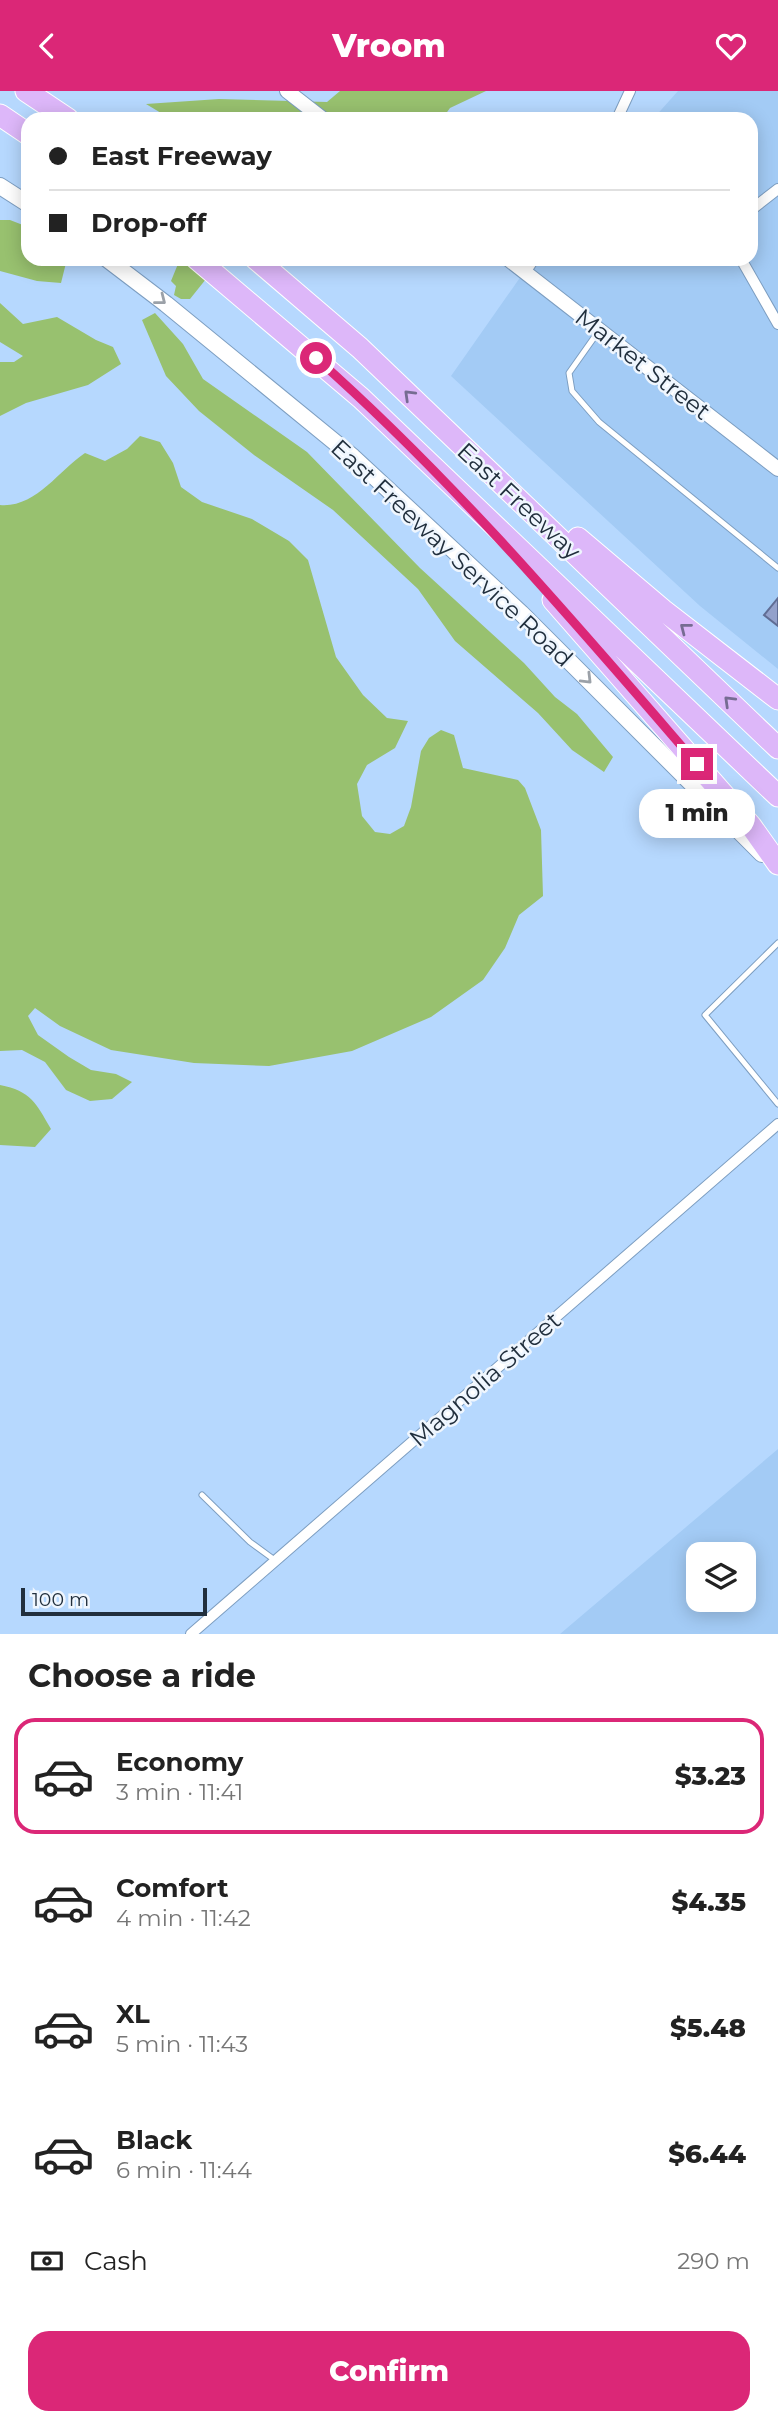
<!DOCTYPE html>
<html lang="en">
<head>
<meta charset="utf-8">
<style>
  :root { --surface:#fff; --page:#f6f6f6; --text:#222; --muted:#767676; --line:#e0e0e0; --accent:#db2777 }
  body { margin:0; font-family:Montserrat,sans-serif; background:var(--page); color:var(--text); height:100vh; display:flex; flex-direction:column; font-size:26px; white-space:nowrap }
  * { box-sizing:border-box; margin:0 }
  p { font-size:23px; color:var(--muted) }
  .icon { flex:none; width:38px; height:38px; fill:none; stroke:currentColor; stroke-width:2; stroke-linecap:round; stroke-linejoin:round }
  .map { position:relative; height:1543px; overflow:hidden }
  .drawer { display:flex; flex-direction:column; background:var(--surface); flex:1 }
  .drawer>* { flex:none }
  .banner { position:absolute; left:21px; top:21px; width:737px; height:154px; border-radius:21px; box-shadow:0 4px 18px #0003; display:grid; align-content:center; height:154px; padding:0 28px; background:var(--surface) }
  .buttons { position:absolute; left:686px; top:1451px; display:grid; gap:14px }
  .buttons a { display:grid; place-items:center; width:70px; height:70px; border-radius:14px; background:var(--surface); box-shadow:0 4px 18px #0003; font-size:35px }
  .scale { position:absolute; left:21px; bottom:18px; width:186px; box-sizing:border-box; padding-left:7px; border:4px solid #212f3d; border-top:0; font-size:19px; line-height:24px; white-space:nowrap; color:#212f3d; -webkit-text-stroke:5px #eff6fe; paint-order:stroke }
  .end { position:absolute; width:32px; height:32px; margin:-16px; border:9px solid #db2777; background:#fff; box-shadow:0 0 0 4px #fff }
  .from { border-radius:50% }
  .bubble { position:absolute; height:49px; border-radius:21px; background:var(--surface); box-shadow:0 4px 18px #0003; font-size:23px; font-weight:800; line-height:49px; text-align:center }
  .banner b { display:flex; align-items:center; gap:24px; height:66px; font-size:26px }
  .banner b+b { border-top:2px solid var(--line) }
  .banner i { width:18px; height:18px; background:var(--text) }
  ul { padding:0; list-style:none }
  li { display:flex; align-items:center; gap:21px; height:116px; margin:0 14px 10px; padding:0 14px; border:4px solid transparent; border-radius:21px }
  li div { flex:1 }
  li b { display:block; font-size:26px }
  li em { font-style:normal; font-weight:800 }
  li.current { border-color:var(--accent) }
  li>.icon { width:63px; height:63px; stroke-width:1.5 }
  h2 { padding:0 28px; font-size:32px; line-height:84px }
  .pay { display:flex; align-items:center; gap:18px; height:77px; padding:0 28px; font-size:26px }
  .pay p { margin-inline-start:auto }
  .action { display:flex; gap:14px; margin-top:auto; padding:14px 28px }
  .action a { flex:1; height:80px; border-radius:21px; background:var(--accent); color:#fff; font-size:28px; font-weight:800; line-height:80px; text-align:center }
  header { display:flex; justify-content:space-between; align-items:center; height:91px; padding:0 28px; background:var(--accent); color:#fff; font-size:32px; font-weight:800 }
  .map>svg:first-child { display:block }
  .built { fill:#a3cbf5; fill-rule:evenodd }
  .water { fill:#98c16f }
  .building { fill:#93a1cb; stroke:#606d94; stroke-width:2 }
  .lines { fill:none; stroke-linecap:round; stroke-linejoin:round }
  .service-casing { stroke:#7d9ec1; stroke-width:7 }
  .minor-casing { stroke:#7d9ec1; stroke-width:12 }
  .tertiary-casing { stroke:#7d9ec1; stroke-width:16 }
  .secondary-casing { stroke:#7d9ec1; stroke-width:18 }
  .motorway-casing { stroke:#fff; stroke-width:23 }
  .service { stroke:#fff; stroke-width:5 }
  .minor { stroke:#fff; stroke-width:10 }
  .tertiary { stroke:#fff; stroke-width:14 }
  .secondary { stroke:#fff; stroke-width:16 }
  .motorway { stroke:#ddb7f9; stroke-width:21 }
  .oneway { stroke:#9ba1a8 }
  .oneway2 { stroke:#766c92 }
  .route { stroke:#db2777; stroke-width:9 }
  .labels { text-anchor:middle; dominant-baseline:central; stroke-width:5; stroke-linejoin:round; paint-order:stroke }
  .street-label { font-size:24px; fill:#212f3d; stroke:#eff6fe }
</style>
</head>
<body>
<header><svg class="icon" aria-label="back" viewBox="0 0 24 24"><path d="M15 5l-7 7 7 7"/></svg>Vroom<svg class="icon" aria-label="heart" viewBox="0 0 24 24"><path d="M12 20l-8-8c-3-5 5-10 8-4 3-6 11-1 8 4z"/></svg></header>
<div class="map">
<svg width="778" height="1543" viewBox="0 0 778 1543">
  <rect width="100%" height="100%" fill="#b6d8fe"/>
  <!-- built -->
  <path class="built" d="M 678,0 L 778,0 L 778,578 L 700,515 L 451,285 L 533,168 L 751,168 L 751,28 L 653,28 Z
    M 778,1358 L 778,1543 L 560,1543 ZM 744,1463 L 744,1508 L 698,1508 L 698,1463 Z"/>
  <!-- water -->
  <path class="water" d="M 340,0 L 486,0 L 450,17 L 442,28 L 171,28 L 146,13 L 219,8 L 327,11 Z
    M 0,129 L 10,129 L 28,136 L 28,168 L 67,168 L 61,192 L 37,190 L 0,180 Z
    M 180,168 L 222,168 L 190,208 L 181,208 L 174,204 L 176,195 L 171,190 Z
    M 0,212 L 23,233 L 57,226 L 96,249 L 113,256 L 121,273 L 88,294 L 26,312 L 0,325 L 0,271 L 14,271 L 23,265 L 0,251 Z
    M 155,222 L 183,253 L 203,288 L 307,361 L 420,477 L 524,572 L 555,606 L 577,623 L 613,666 L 604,681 L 572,659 L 538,622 L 455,550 L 418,498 L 333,419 L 254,364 L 199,320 L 166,285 L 142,229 Z
    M 140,345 L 160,351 L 173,372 L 181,396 L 202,411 L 252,428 L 289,450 L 308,469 L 336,566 L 363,604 L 387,627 L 408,630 L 395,657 L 367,674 L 357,693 L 362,725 L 375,741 L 390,743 L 404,735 L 411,716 L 421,660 L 429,647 L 441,639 L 454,644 L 463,677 L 518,689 L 525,697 L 541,739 L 543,805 L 519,824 L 505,857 L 483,889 L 431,926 L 352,960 L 269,975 L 194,972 L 111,959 L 60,935 L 35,917 L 28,925 L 38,944 L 69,966 L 91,979 L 116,983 L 132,991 L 112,1008 L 90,1010 L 66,999 L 45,971 L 22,959 L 0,960 L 0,414 C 36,417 58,380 85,362 L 105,370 L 127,358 Z
    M 0,994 C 31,1000 36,1012 51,1038 L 35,1056 L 0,1054 Z"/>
  <!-- building -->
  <path class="building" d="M 778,507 L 778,535 L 764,524 Z"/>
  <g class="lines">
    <!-- service casing -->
    <g class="service-casing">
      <path id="service" d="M 598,241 L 569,282 L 572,300 L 599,331 L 778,477
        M 778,852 L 705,924 L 778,1013
        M 202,1404 L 250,1451 L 276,1470"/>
    </g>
    <!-- minor casing -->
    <g class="minor-casing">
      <path id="minor" d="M 617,28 L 630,0
        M 751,119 L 778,98
        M 741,168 L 778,233
        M 526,180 L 534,168
        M 191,1543 L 778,1033"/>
    </g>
    <!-- tertiary casing -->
    <g class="tertiary-casing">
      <path id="tertiary" d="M 287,0 L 323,28
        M 508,168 L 778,378"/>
    </g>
    <!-- secondary casing -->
    <g class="secondary-casing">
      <path id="secondary" d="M 0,95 L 28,113
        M 107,168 L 166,213 L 353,366 L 521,522 L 762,763"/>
    </g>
    <!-- motorway casing -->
    <g class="motorway-casing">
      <path id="motorway" d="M 26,0 L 68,28
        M 0,24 L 28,43
        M 197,168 L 361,307 L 778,705
        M 256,168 L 360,257 L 778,657
        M 578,447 L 663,519 L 778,608
        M 553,509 L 751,735 L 778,773"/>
    </g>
    <!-- service -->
    <use href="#service" class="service"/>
    <!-- minor -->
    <use href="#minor" class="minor"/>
    <!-- tertiary -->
    <use href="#tertiary" class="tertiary"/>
    <!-- secondary -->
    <use href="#secondary" class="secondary"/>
    <!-- motorway -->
    <use href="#motorway" class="motorway"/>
  </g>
  <!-- one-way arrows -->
  <defs><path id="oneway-chevron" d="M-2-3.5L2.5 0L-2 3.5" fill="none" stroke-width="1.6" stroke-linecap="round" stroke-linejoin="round" transform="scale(1.75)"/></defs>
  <g class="oneway">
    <use href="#oneway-chevron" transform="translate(161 209) rotate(38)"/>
    <use href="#oneway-chevron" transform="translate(587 588) rotate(45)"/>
  </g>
  <g class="oneway2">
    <use href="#oneway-chevron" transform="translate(409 304) rotate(-136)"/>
    <use href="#oneway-chevron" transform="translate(685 537) rotate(-142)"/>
    <use href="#oneway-chevron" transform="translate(729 610) rotate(-136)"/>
  </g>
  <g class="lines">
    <!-- route -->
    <path class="route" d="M 316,267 C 455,390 575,532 697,673"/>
  </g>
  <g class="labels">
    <!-- street labels -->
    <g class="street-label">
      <text transform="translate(643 273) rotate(38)">Market Street</text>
      <text transform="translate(519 410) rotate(43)">East Freeway</text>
      <text transform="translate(452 462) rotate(43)">East Freeway Service Road</text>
      <text transform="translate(485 1288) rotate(-41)">Magnolia Street</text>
    </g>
  </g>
</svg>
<div class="buttons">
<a><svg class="icon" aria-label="layers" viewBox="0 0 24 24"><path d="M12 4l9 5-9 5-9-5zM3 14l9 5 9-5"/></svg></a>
</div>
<div class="scale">100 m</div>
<i class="end from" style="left:316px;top:267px"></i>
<i class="end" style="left:697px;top:673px"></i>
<div class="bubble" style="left:639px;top:698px;width:116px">1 min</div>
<div class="banner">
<b><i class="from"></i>East Freeway</b>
<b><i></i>Drop-off</b>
</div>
</div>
<section class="drawer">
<h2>Choose a ride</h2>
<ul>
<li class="current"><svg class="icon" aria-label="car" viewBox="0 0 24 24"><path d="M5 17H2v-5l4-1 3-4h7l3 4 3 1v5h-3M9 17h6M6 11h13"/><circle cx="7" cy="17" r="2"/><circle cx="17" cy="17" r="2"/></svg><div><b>Economy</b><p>3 min · 11:41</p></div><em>$3.23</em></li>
<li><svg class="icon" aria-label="car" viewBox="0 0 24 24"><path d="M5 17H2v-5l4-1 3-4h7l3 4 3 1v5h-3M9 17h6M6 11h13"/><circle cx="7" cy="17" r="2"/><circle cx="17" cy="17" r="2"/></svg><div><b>Comfort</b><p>4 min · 11:42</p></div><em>$4.35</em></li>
<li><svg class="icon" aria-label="car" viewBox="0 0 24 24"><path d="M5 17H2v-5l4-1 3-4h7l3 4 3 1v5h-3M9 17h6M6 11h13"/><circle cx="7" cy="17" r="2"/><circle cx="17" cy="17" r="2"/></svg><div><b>XL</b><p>5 min · 11:43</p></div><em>$5.48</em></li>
<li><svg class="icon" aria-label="car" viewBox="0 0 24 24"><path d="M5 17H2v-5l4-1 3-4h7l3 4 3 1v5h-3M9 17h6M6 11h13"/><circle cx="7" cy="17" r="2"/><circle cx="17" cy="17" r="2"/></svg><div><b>Black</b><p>6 min · 11:44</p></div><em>$6.44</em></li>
</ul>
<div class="pay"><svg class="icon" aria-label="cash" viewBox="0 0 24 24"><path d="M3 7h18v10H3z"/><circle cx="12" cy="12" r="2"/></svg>Cash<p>290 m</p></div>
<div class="action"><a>Confirm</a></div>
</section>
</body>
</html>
